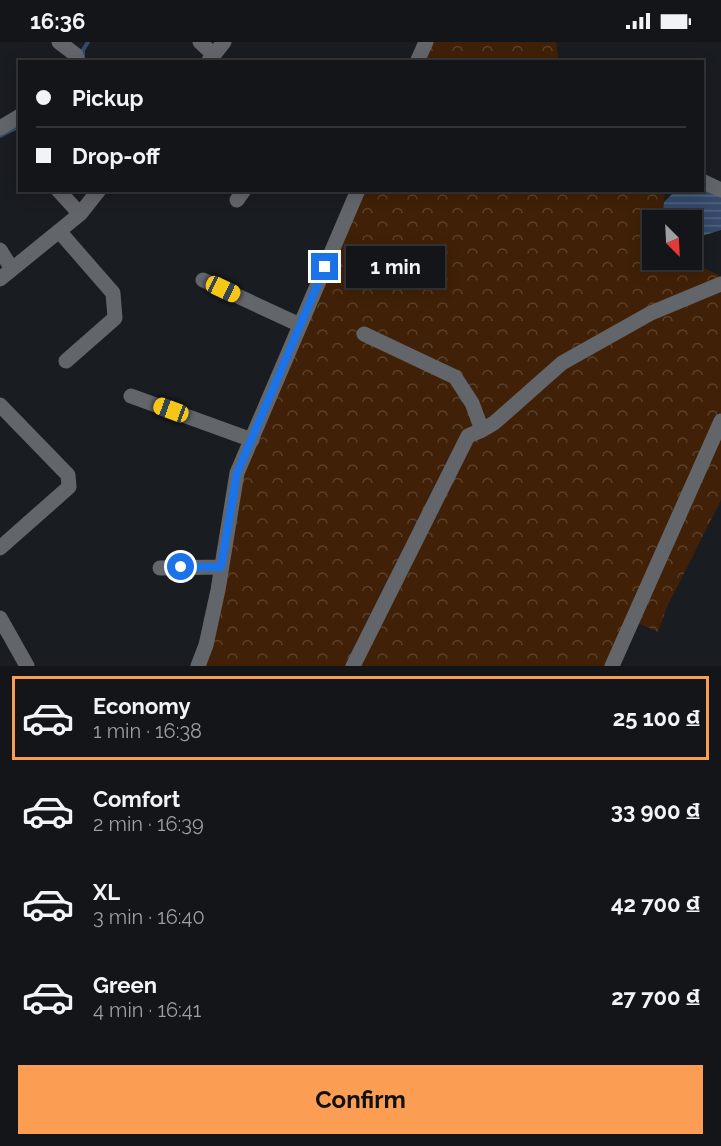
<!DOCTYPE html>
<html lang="en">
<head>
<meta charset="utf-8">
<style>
  :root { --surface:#131518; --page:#1c1e21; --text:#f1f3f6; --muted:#9d9fa2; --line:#323437; --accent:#fc9d54 }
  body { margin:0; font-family:Raleway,sans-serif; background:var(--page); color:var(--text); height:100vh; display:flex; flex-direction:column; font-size:22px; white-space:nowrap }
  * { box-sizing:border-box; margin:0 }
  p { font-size:20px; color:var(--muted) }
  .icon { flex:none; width:33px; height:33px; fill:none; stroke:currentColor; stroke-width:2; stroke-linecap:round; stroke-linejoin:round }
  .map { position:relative; height:624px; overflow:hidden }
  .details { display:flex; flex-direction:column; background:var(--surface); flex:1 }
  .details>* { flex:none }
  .guide { position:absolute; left:18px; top:18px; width:686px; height:132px; border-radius:0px; box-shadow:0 3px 15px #0003,0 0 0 2px var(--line); display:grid; align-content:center; height:132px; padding:0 18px; background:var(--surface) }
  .needle { width:39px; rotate:156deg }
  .buttons { position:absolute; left:642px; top:168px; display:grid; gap:12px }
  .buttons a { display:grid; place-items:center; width:60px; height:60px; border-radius:0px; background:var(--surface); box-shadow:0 3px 15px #0003,0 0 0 2px var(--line); font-size:30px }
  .end { position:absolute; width:27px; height:27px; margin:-14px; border:8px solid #1a73e8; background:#fff; box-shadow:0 0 0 3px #fff }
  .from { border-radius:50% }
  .bubble { position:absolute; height:42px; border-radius:0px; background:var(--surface); box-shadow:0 3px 15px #0003,0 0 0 2px var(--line); font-size:20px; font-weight:700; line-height:42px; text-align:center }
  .car { position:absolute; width:18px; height:36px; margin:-18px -9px; border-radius:8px; box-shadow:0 0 4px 2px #0007; background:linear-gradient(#f5c518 24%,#345 0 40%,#f5c518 0 76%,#345 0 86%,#f5c518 0) }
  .guide b { display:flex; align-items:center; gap:21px; height:57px; font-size:22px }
  .guide b+b { border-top:2px solid var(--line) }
  .guide i { width:15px; height:15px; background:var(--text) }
  ul { padding:10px 0 0; list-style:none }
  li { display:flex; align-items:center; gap:18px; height:84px; margin:0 12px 9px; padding:0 6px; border:3px solid transparent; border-radius:0px }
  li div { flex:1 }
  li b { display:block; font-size:22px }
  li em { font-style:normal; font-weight:700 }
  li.on { border-color:var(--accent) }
  li>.icon { width:54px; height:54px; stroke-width:1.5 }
  .primary-button { display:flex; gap:12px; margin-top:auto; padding:12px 18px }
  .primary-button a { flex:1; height:69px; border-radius:0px; background:var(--accent); color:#111; font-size:24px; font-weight:700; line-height:69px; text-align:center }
  .status { display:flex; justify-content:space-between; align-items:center; height:42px; padding:0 30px; background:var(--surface); direction:ltr }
  .status svg { height:16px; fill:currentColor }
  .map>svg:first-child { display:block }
  .forest { fill:url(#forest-crowns) }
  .water { fill:url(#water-rules) }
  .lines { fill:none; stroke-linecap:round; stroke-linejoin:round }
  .stream { stroke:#35496a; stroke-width:4 }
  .minor { stroke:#62656a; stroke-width:15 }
  .route { stroke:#1a73e8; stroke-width:8 }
</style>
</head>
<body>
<div class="status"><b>16:36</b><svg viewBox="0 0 49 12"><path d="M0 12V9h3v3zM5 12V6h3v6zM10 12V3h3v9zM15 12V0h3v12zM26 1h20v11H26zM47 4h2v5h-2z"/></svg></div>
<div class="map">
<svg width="721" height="624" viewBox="0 0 721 624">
  <defs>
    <pattern id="forest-crowns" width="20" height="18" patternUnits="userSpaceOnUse" patternTransform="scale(1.5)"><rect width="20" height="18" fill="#402107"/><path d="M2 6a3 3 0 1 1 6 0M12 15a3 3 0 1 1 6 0" fill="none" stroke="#5b412b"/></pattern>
    <pattern id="water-rules" width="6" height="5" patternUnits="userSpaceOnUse" patternTransform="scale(1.5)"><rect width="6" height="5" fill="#35496a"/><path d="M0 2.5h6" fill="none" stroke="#52637f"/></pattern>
  </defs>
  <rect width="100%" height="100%" fill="#191c20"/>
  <!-- forest -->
  <path class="forest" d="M 431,0 L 556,0 L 559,19 L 422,20 Z
    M 363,149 L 665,149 L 662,178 L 652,178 L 652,218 L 687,218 L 721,234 L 721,458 L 667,565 L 658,590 L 629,577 L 608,624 L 202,624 L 242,432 Z"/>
  <!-- water -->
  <path class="water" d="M 702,146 L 721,151 L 721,188 L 702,194 L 697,190 L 692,193 L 692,178 L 662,178 L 664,160 L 675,149 L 702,148 Z"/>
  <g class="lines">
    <!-- stream -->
    <path class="stream" d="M 83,16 L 83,8 L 88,0
      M 0,94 L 20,84"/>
    <!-- minor -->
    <path class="minor" d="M 59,0 L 76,13 L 78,20
      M 200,0 L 214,13
      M 208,20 L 224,0
      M 417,20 L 426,0
      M 0,86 L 20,74
      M 702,139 L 721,148
      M 58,148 L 80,172
      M 237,158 L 244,148
      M 59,189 L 113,251 L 115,276 L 66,319
      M 0,208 L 12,227
      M 0,237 L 80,172 L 99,148
      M 203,238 L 300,283
      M 364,292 L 455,335 L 472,361 L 482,388 L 494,381 L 562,321 L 651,271 L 721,242
      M 131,354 L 252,398
      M 0,363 L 68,433 L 69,445 L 0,506
      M 160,526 L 221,525
      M 0,576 L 27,624
      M 198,624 L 206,603 L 218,548 L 237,431 L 358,148
      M 353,624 L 468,394 L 482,388
      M 612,624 L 721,379"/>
  </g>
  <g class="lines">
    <!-- route -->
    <path class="route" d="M 181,525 L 221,525 L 237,431 L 325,225"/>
  </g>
</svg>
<div class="buttons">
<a><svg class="needle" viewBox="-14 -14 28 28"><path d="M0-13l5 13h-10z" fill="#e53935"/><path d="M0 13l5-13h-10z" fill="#9d9fa2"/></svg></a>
</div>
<i class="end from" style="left:181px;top:525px"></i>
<i class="end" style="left:325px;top:225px"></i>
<div class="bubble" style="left:346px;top:204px;width:99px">1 min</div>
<i class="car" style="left:223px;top:247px;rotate:115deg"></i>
<i class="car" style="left:171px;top:368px;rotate:290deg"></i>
<div class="guide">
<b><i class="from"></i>Pickup</b>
<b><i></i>Drop-off</b>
</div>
</div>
<section class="details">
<ul>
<li class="on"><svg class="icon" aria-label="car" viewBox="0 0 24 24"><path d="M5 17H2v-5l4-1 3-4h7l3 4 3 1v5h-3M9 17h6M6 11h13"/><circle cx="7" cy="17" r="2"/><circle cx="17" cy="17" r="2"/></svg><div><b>Economy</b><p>1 min · 16:38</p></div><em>25 100 ₫</em></li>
<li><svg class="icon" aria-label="car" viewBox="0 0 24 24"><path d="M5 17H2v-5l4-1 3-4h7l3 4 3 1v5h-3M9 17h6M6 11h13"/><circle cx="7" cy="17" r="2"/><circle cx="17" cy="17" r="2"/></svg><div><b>Comfort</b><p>2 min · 16:39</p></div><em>33 900 ₫</em></li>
<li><svg class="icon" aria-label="car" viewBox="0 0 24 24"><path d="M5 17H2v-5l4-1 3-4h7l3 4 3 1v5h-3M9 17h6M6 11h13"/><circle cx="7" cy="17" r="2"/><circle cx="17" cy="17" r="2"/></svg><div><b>XL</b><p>3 min · 16:40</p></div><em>42 700 ₫</em></li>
<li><svg class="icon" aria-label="car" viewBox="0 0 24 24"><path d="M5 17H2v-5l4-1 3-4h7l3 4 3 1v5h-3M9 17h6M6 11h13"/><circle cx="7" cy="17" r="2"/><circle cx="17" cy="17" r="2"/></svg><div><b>Green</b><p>4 min · 16:41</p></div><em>27 700 ₫</em></li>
</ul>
<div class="primary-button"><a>Confirm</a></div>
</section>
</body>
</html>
